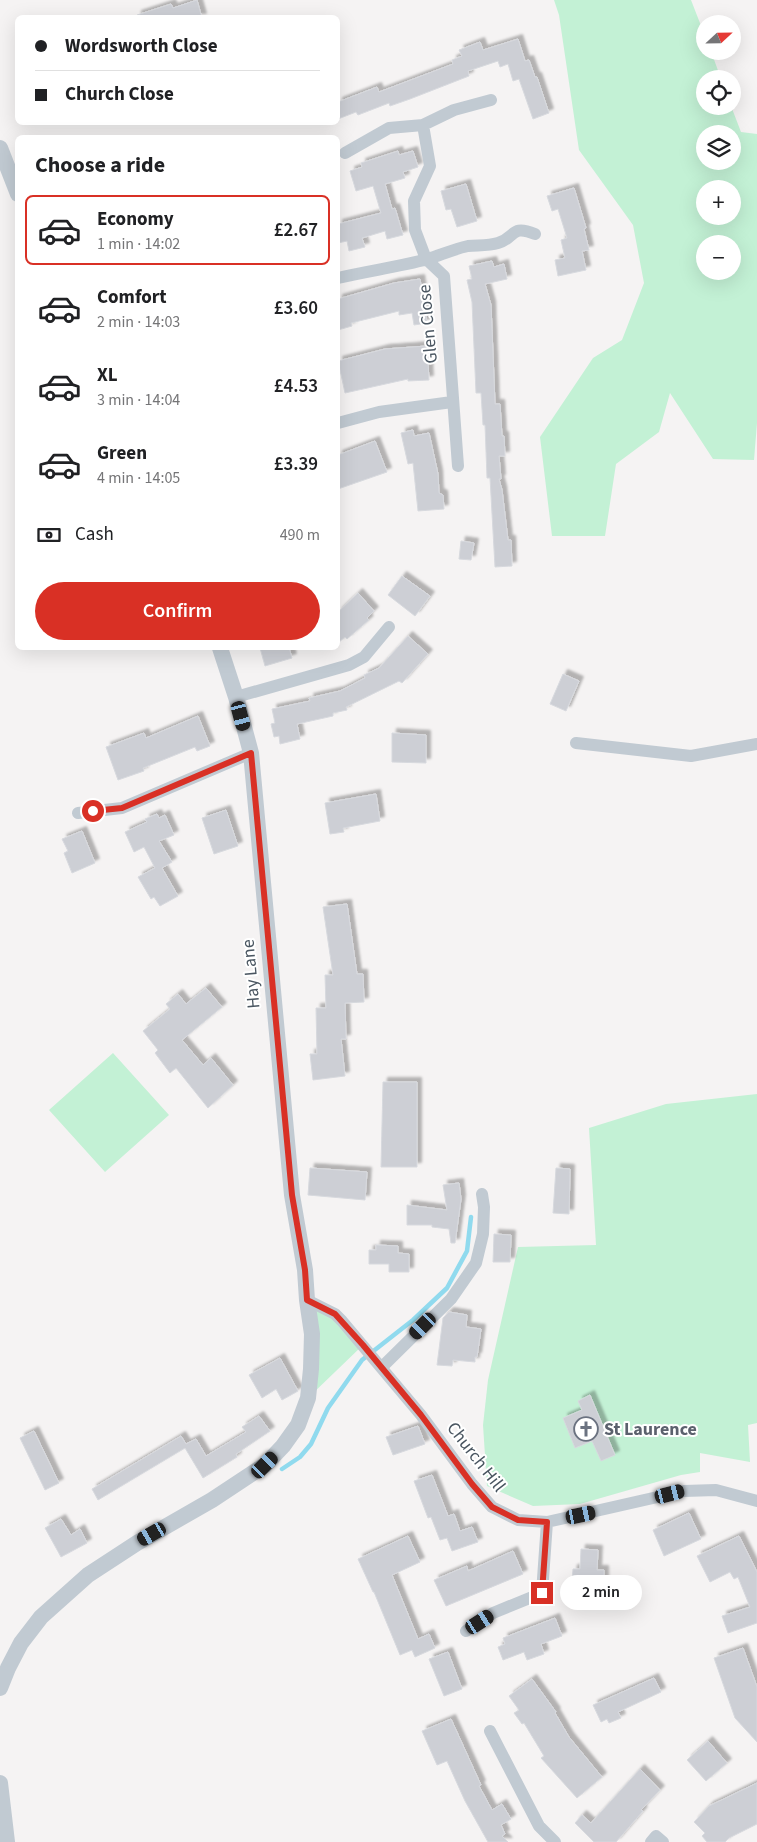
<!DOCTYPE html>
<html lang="en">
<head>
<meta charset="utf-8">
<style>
  :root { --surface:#fff; --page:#f2f2f2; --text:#202124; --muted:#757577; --line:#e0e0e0; --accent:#d93025 }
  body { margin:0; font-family:"Source Sans 3",sans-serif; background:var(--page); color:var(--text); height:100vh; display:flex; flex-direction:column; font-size:19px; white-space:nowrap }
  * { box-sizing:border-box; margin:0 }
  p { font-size:16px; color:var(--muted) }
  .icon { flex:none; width:28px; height:28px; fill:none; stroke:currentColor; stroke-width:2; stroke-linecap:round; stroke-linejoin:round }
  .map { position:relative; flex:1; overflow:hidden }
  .side { position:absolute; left:15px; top:135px; width:325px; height:515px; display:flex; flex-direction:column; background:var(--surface); border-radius:8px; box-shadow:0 5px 20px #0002 }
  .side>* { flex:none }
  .hud { position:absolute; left:15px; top:15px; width:325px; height:110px; border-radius:8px; box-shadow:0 5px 20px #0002; display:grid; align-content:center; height:110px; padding:0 20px; background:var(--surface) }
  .needle { width:32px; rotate:68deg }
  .buttons { position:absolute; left:696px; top:15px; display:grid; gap:10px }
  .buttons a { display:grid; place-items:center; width:45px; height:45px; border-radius:50%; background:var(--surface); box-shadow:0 5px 20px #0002; font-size:25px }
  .end { position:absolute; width:22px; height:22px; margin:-11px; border:6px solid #d93025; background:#fff; box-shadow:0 0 0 2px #fff }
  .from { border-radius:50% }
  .bubble { position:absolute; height:35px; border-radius:18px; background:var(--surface); box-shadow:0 5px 20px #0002; font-size:16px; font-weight:600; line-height:35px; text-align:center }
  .car { position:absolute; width:15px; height:30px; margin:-15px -8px; border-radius:6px; box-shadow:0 0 4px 1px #0007; background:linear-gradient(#222 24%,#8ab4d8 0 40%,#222 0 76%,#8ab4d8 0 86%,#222 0) }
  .hud b { display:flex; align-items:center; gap:18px; height:48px; font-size:19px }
  .hud b+b { border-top:1px solid var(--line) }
  .hud i { width:12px; height:12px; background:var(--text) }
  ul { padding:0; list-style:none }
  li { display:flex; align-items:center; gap:15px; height:70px; margin:0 10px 8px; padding:0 10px; border:2px solid transparent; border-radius:8px }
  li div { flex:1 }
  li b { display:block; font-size:19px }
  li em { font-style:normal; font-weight:600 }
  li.current { border-color:var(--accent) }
  li>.icon { width:45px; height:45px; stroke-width:1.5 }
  h2 { padding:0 20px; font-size:22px; line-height:60px }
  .pay { display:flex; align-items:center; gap:12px; height:55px; padding:0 20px; font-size:19px }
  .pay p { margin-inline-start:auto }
  .button { display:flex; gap:10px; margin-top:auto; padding:10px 20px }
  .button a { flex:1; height:58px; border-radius:30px; background:var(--accent); color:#fff; font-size:20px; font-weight:600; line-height:58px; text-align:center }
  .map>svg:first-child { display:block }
  .green { fill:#c3f1d5; fill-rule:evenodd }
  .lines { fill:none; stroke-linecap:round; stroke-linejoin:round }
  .stream { stroke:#90daee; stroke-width:4.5 }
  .building { fill:#cdcfd5; stroke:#d7d9de; filter:url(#shadow) }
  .minor { stroke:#c1cad2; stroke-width:12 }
  .tertiary { stroke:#c1cad2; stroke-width:16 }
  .route { stroke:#d93025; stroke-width:6 }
  .labels { text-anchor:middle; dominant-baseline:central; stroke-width:4; stroke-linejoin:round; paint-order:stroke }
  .street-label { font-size:18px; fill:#4a5661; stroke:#fff }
  .worship-label { font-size:18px; font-weight:bold; fill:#5b616d; stroke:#fff; text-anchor:start }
</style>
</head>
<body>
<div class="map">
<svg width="757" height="1842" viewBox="0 0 757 1842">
  <defs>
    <filter id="shadow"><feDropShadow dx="4.5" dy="-4.5" stdDeviation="1" flood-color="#0004"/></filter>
  </defs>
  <rect width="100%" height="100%" fill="#f5f3f3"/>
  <!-- green -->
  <path class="green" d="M 554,0 L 691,0 L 705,36 L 705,51 L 711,51 L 721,79 L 705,79 L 705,106 L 731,106 L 741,132 L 757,134 L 757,423 L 754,460 L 713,459 L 670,393 L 659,432 L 616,464 L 605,536 L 552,536 L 540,437 L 593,358 L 622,340 L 644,283 L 633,225 L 579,150 L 559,15 ZM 705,134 L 732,134 L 732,161 L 705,161 ZM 705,189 L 732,189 L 732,216 L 705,216 ZM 705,244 L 732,244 L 732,271 L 705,271 Z
    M 113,1053 L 169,1115 L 105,1172 L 49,1110 Z
    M 757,1094 L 757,1423 L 748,1425 L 750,1462 L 700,1453 L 700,1472 L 681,1475 L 580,1504 L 533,1506 L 487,1486 L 483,1425 L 488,1380 L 518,1247 L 596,1245 L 589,1128 L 666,1104 Z
    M 307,1300 L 335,1314 L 363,1345 L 308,1398 Z"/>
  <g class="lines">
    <!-- stream -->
    <path class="stream" d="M 282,1469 L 300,1457 L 311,1444 L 328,1408 L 362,1360 L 413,1320 L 447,1288 L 467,1251 L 471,1217"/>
  </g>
  <!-- building -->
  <path class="building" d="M 197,0 L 202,18 L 137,18 L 137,15 L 171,4 L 173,8 Z
    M 518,39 L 525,61 L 529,60 L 535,77 L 537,77 L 549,113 L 533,119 L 519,79 L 513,81 L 508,64 L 500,67 L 498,61 L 468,71 L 469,76 L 410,99 L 390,106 L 389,103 L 358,115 L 356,112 L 338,119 L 338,102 L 377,87 L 379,92 L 453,64 L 452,60 L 462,56 L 459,50 L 480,42 L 483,50 Z
    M 398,151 L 399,155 L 413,151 L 418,167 L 403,172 L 405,178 L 385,184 L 392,209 L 395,208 L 403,235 L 387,239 L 385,231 L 362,238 L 365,247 L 349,251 L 347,241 L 338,243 L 338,224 L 381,213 L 373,186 L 356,191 L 350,171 L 362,167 L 361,163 Z
    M 466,184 L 477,221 L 457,227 L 451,209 L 446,210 L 441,191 Z
    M 574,188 L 586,228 L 584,229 L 589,250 L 582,251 L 586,270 L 558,276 L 555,260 L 565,258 L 561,240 L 567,238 L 558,209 L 552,211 L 547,196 Z
    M 492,261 L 494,267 L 504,264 L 507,279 L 485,284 L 491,305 L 495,404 L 500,404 L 502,436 L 504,436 L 505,456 L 499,456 L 501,479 L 499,479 L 502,490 L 508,540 L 511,540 L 512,566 L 495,567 L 490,478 L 487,478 L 485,425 L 483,425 L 481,393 L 476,393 L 472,302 L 467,280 L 472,279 L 469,266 Z
    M 420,279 L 427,323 L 414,325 L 412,313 L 399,315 L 399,311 L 351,323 L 352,326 L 338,330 L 338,299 L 394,283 Z
    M 427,346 L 429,380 L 408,381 L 408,379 L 345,393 L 338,361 L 385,349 Z
    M 413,430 L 414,436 L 429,433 L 438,474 L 439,493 L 443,495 L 444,509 L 418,511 L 413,463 L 408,464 L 401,433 Z
    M 375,441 L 387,472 L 338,489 L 338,455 Z
    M 461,541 L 474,543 L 471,560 L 459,559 Z
    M 402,576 L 430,596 L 415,616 L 388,595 Z
    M 358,593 L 374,611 L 367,618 L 369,620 L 347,639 L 345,637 L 338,643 L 338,612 Z
    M 408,636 L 428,654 L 402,683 L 399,681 L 346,707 L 347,710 L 333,713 L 333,716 L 297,724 L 300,739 L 280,744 L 279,736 L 274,737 L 271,724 L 275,723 L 272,709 L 310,701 L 309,698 L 340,691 L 365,678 L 364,675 L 379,668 Z
    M 260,648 L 289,648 L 292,658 L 265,666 Z
    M 563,674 L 579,681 L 566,711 L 550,704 Z
    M 198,716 L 210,746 L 197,751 L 195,747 L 143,768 L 144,771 L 118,780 L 106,747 L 144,733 L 146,738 Z
    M 392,733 L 426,735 L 426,763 L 392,762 Z
    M 376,794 L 380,821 L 343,828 L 344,832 L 330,834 L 325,803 Z
    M 226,810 L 238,846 L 214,854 L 202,818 Z
    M 157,814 L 159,818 L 165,815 L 174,835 L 159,841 L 172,862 L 162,868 L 178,896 L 160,906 L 154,897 L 151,899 L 138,877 L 155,868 L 144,847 L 134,852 L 125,832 L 147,822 L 145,819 Z
    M 82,831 L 95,863 L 72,873 L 64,853 L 68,851 L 62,839 Z
    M 347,904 L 357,974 L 363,974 L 364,1002 L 345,1003 L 346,1039 L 341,1039 L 345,1076 L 313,1080 L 310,1054 L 317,1054 L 316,1008 L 326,1008 L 325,975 L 333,975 L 323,907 Z
    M 206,988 L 222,1007 L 182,1040 L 203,1065 L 211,1058 L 233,1085 L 208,1108 L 176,1068 L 170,1073 L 155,1053 L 158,1050 L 143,1031 L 170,1009 L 166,1004 L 178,994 L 186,1004 Z
    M 383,1082 L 417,1082 L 417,1167 L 381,1167 Z
    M 310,1168 L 367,1172 L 365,1200 L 308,1195 Z
    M 556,1168 L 570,1169 L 569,1214 L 553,1213 Z
    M 459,1183 L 461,1199 L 455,1243 L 451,1243 L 449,1229 L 432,1227 L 432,1225 L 407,1225 L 407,1205 L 447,1210 L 443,1185 Z
    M 494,1234 L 511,1235 L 510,1262 L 493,1262 Z
    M 376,1245 L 398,1246 L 398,1253 L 409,1254 L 409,1272 L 389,1272 L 389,1264 L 369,1264 L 369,1250 L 376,1250 Z
    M 449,1312 L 467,1315 L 466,1327 L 481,1329 L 477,1357 L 475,1357 L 475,1362 L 453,1360 L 452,1366 L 437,1365 L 443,1318 Z
    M 280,1358 L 298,1391 L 282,1400 L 276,1389 L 262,1398 L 249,1375 Z
    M 590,1395 L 615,1455 L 601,1461 L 592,1441 L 575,1448 L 563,1418 L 582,1410 L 578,1401 Z
    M 259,1416 L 270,1431 L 236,1454 L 237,1457 L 203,1478 L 185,1448 L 98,1500 L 92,1489 L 181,1436 L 186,1444 L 196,1439 L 206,1456 L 246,1432 L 242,1427 Z
    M 418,1426 L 425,1444 L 393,1455 L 386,1437 Z
    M 34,1431 L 59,1483 L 45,1490 L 20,1438 Z
    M 432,1475 L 448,1516 L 454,1514 L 460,1531 L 472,1527 L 478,1542 L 452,1551 L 447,1538 L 440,1540 L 431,1517 L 428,1518 L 414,1481 Z
    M 689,1513 L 701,1539 L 664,1556 L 653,1530 Z
    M 61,1519 L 71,1535 L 80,1529 L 87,1543 L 61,1557 L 45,1528 Z
    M 408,1536 L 420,1562 L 392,1575 L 418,1639 L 429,1634 L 435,1648 L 415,1657 L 412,1650 L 400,1655 L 374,1592 L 373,1592 L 358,1559 Z
    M 739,1536 L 757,1572 L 757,1623 L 728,1633 L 722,1616 L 750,1607 L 738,1577 L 734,1579 L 730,1572 L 710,1582 L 697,1556 Z
    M 581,1549 L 598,1550 L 597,1570 L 604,1570 L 604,1582 L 572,1580 L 573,1569 L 580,1569 Z
    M 513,1551 L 523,1574 L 446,1606 L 434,1580 L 467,1566 L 468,1571 Z
    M 555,1618 L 562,1636 L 541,1644 L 544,1654 L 527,1660 L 524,1652 L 503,1660 L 498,1647 L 505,1644 L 503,1638 Z
    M 743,1648 L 757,1687 L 757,1742 L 735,1718 L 714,1658 Z
    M 448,1652 L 462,1689 L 444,1696 L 429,1659 Z
    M 654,1678 L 661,1692 L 618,1712 L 621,1718 L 609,1723 L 607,1719 L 601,1722 L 593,1705 Z
    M 532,1679 L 556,1712 L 555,1713 L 569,1737 L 602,1777 L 577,1798 L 541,1758 L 544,1756 L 524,1723 L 522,1724 L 514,1713 L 519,1710 L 509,1696 Z
    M 451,1719 L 481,1785 L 479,1786 L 492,1810 L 502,1804 L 511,1819 L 501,1825 L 505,1834 L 502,1836 L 508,1842 L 488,1842 L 465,1801 L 447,1761 L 437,1765 L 422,1731 Z
    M 708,1741 L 727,1763 L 706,1781 L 687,1760 Z
    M 640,1769 L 660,1790 L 641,1810 L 643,1811 L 616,1842 L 594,1842 L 575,1823 L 582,1815 L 591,1823 Z
    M 757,1783 L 757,1824 L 729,1838 L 725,1842 L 707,1842 L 702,1836 L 705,1833 L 694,1822 L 709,1806 Z"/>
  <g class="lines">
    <!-- minor -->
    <path class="minor" d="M 423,125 L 454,110 L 491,100
      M 345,153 L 389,128 L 423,125 L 430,166 L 414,201 L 415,230 L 426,259 L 444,276 L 458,466
      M 338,278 C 367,271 398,267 428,259 C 441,255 454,249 468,246 C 478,245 488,246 498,243 C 516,238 510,224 535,234
      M 338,423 L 379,412 L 452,402
      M 236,697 L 349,665 L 364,657 L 389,627
      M 576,743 L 691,756 L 757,744
      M 78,813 L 122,808 L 251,753
      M 307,1300 L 335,1314 L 342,1321 L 421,1415 L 472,1484 L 492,1507 L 518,1520 L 547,1522 L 684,1491 L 716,1490 L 757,1501
      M 382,1367 L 451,1299 L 476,1263 L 483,1234 L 484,1207 L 482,1194
      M 466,1631 L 493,1613 L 542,1593 L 547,1522
      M 490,1731 L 539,1826 L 555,1842
      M 651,1842 L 656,1836 L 663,1842"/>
    <!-- tertiary -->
    <path class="tertiary" d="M 0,148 L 18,194
      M 0,1688 L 8,1668 L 21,1643 L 41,1617 L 88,1575 L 137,1543 L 212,1500 L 265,1465 L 283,1446 L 298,1425 L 308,1398 L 311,1369 L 312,1334 L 307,1300 L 305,1270 L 292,1195 L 251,753 L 236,697 L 220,648
      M 0,1783 L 7,1842"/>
  </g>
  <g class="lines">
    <!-- route -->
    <path class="route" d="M 93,811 L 122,808 L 251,753 L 292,1195 L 305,1270 L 307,1300 L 335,1314 L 363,1345 L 421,1415 L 472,1484 L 492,1507 L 518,1520 L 547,1522 L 542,1593"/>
  </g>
  <!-- icons -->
  <defs>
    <g id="church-ring" transform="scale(1.25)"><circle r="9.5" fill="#fff" stroke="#6b7280" stroke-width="1.5"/><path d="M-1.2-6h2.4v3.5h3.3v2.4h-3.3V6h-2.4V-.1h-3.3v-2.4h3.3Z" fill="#6b7280"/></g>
  </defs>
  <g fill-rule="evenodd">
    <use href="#church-ring" x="586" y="1429"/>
  </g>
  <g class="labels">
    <!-- street labels -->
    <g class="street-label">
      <text transform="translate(428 324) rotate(-95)">Glen Close</text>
      <text transform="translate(251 974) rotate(-95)">Hay Lane</text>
      <text transform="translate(476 1457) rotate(52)">Church Hill</text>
    </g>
    <!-- worship labels -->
    <g class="worship-label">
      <text x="604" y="1429">St Laurence</text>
    </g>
  </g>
</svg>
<div class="buttons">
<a><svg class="needle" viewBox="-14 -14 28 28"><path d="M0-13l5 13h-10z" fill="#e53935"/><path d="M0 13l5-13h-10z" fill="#757577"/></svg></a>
<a><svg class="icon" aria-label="locate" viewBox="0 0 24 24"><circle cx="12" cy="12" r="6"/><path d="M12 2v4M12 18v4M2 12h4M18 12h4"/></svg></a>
<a><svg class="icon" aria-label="layers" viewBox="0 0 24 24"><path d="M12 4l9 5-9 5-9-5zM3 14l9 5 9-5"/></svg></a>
<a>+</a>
<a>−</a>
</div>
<i class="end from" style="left:93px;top:811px"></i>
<i class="end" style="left:542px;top:1593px"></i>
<div class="bubble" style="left:560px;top:1575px;width:82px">2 min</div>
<i class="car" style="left:241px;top:716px;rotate:165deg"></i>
<i class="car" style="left:423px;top:1326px;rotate:225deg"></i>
<i class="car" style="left:265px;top:1465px;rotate:45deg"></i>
<i class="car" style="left:670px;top:1494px;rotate:76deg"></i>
<i class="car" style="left:581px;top:1515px;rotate:78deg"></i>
<i class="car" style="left:152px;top:1534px;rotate:240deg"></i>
<i class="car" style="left:480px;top:1622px;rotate:57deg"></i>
<div class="hud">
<b><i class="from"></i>Wordsworth Close</b>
<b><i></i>Church Close</b>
</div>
<section class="side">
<h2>Choose a ride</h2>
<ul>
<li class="current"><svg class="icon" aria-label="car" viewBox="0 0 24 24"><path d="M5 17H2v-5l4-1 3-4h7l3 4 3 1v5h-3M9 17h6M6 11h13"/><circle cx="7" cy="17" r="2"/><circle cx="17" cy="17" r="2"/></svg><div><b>Economy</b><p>1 min · 14:02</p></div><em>£2.67</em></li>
<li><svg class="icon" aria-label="car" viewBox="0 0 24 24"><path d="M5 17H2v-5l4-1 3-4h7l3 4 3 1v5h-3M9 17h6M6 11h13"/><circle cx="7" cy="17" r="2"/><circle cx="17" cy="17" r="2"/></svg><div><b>Comfort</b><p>2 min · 14:03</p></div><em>£3.60</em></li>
<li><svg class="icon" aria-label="car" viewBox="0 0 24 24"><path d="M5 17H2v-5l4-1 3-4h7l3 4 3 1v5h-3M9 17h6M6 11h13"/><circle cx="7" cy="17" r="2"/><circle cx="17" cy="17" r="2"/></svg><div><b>XL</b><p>3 min · 14:04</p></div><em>£4.53</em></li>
<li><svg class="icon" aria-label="car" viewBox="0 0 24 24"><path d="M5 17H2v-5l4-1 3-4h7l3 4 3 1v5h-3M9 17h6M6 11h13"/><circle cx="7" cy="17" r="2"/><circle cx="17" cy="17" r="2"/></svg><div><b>Green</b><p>4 min · 14:05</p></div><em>£3.39</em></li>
</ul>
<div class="pay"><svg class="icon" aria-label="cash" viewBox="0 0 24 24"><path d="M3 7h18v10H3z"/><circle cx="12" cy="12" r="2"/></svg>Cash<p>490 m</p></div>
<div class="button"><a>Confirm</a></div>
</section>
</div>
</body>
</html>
